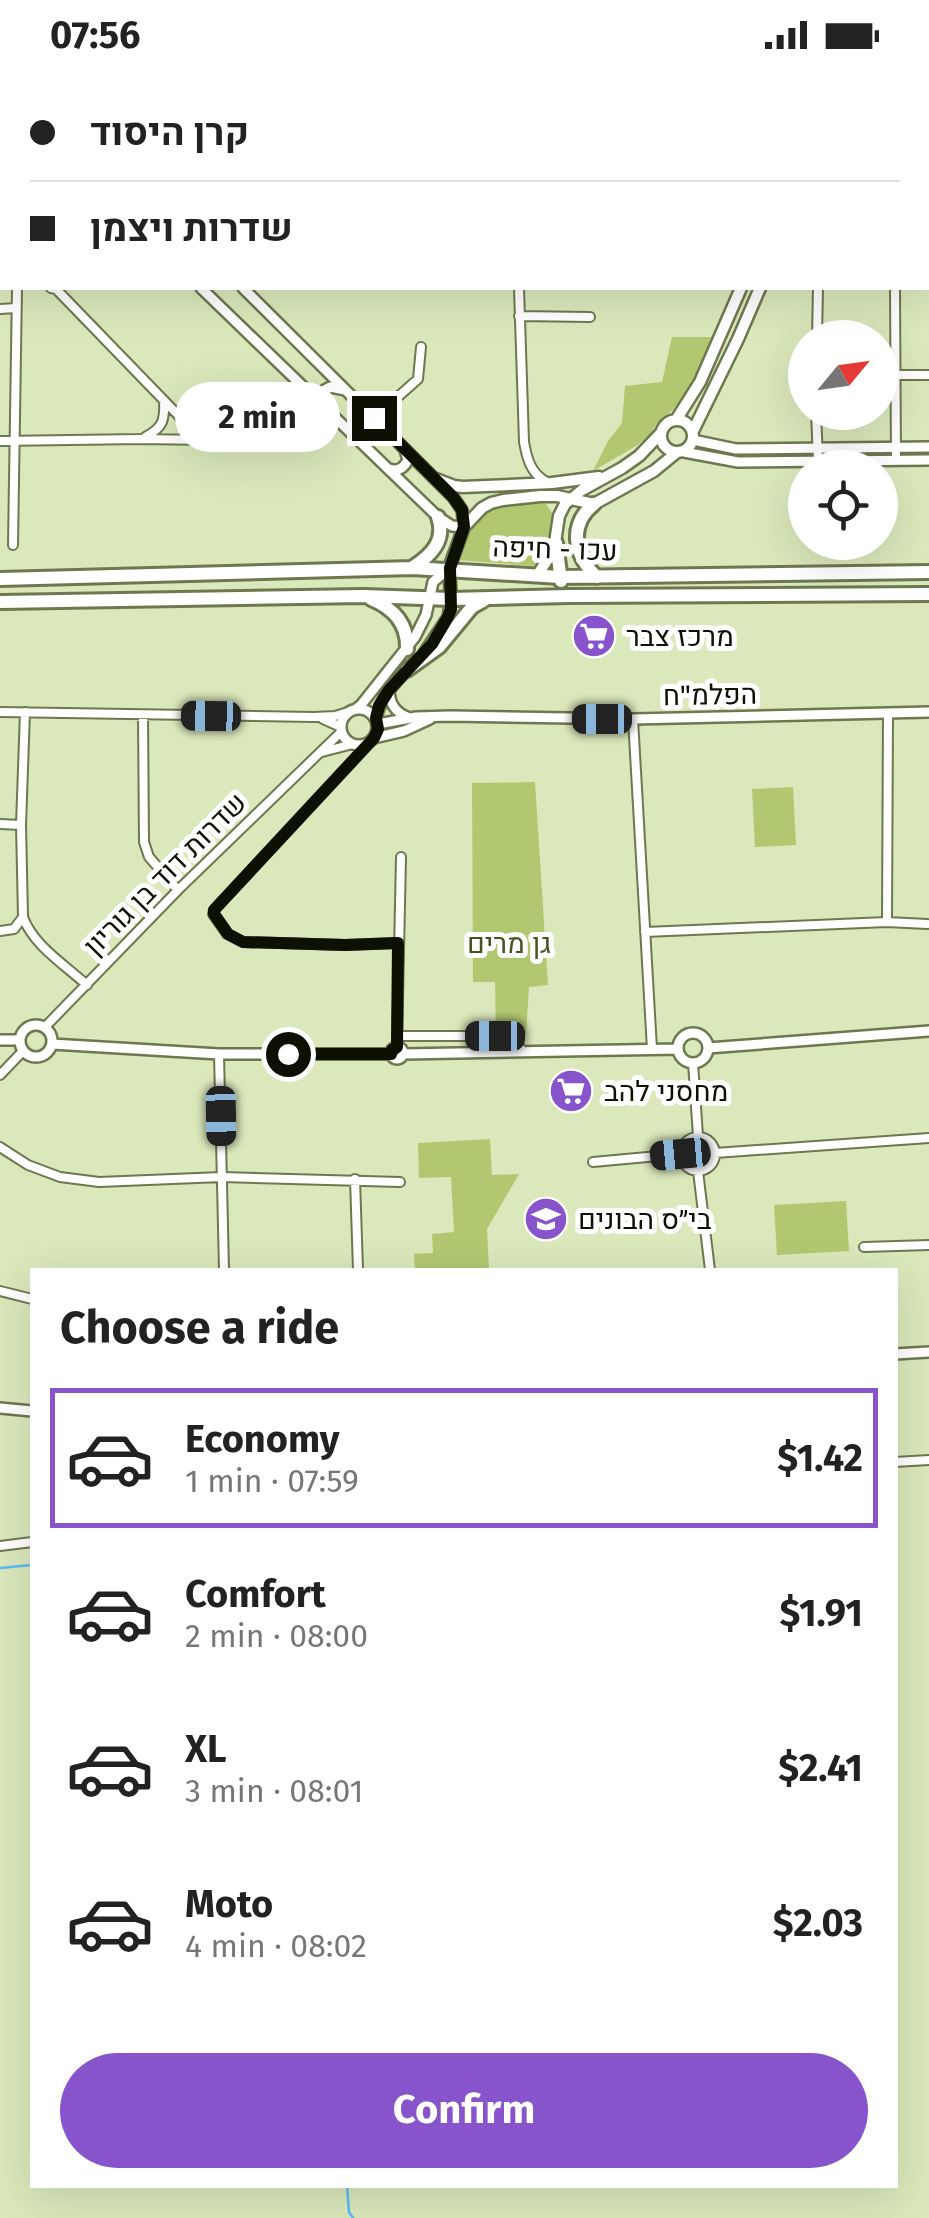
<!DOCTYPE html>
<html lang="en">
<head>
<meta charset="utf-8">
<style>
  :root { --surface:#fff; --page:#f2f2f2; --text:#222; --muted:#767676; --line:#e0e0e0; --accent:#8754cc }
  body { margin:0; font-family:"Fira Sans",Heebo,sans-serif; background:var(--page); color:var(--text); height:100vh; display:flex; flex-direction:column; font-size:38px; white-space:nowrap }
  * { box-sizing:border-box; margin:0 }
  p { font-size:32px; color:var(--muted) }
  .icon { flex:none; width:55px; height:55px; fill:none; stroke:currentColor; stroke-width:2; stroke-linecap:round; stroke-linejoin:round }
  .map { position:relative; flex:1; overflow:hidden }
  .sheet { position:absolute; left:30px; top:1198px; width:868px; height:920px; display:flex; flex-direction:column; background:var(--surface); border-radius:0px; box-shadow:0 10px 40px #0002 }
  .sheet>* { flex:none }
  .hud { position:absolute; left:0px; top:0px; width:930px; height:220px; box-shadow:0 10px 40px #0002; display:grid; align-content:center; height:220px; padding:0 30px; background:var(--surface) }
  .needle { width:65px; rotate:61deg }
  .fabs { position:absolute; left:788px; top:250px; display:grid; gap:20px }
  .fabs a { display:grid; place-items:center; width:110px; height:110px; border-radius:50%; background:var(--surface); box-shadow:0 10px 40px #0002; font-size:50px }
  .end { position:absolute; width:45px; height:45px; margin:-22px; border:12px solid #0d1103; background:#fff; box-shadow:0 0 0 5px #fff }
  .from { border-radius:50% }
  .bubble { position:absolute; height:70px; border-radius:35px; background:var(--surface); box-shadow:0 10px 40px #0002; font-size:32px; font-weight:700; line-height:70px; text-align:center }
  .car { position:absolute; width:30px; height:60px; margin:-30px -15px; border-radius:12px; box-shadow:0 0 8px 2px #0007; background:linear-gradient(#222 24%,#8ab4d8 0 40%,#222 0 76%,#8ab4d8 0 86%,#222 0) }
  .hud b { display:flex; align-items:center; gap:35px; height:95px; font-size:38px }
  .hud b+b { border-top:2px solid var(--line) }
  .hud i { width:25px; height:25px; background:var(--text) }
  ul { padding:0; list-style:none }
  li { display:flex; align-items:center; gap:30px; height:140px; margin:0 20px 15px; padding:0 10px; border:5px solid transparent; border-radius:0px }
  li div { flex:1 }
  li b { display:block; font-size:38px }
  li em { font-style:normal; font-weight:700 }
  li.active { border-color:var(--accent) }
  li>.icon { width:90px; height:90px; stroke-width:1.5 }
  h2 { padding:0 30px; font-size:45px; line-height:120px }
  .button { display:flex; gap:20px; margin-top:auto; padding:20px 30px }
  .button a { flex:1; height:115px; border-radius:60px; background:var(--accent); color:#fff; font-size:40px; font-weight:700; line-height:115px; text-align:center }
  .status { display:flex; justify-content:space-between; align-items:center; height:70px; padding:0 50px; background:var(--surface); direction:ltr }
  .status svg { height:28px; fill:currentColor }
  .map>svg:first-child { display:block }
  .green { fill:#b2c870 }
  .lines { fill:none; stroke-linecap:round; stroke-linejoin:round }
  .stream { stroke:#5bbaf9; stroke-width:2.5 }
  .minor-casing { stroke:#6d784f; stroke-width:12 }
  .tertiary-casing { stroke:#6d784f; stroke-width:14 }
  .secondary-casing { stroke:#6d784f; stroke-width:15 }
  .trunk-casing { stroke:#6d784f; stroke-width:18 }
  .minor { stroke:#fff; stroke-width:8 }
  .tertiary { stroke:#fff; stroke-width:9 }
  .secondary { stroke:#fff; stroke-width:10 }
  .trunk { stroke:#fff; stroke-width:12 }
  .route { stroke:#0d1103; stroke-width:12 }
  .labels { text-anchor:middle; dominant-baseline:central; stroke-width:10; stroke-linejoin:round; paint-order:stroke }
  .street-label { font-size:28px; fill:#0d1103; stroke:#fff }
  .poi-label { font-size:28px; fill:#0d1103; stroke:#fff; text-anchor:start }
  .park-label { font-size:28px; fill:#47521f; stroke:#fff }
</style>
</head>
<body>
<div class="status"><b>07:56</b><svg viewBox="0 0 49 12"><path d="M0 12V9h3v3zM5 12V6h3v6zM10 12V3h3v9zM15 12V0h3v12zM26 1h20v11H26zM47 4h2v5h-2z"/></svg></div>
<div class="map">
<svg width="929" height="2148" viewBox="0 0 929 2148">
  <rect width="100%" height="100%" fill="#dbe8bb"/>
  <!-- green -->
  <path class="green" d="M 672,267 L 717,267 L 695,309 L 673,340 L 657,353 L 651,364 L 636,376 L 593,401 L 608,371 L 622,353 L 625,316 L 662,312 Z
    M 544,431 L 556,449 L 549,478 L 535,496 L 457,490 L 474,450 L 493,435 Z
    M 535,712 L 548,915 L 529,917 L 526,965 L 496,963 L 495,912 L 473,912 L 472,713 Z
    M 793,717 L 796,775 L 755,777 L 752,719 Z
    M 490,1069 L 492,1105 L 519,1104 L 487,1159 L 489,1200 L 415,1200 L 414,1184 L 433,1183 L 432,1164 L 454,1162 L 451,1107 L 419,1108 L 418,1073 Z
    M 846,1131 L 849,1181 L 777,1185 L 774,1135 Z"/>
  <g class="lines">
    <!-- stream -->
    <path class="stream" d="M 0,1498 L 32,1495
      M 347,2115 L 349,2142 L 353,2148"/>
    <!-- minor casing -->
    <g class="minor-casing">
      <path id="minor" d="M 150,0 L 156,2
        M 296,0 L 296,2
        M 513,0 L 514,2
        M 398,2 L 398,0
        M 647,2 L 647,0
        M 51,218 L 56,219 L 179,346 L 192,369
        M 519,218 L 524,372 C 527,389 531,404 547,412
        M 895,218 L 896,390
        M 0,239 L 16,238
        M 519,246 L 590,247
        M 817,268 L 818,218
        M 895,305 L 929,305
        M 816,342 L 818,390
        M 374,348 L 418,309 L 421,277
        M 145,367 C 163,358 165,350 164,331
        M 0,371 L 141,369 L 269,371 L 314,326
        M 13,475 L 17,218
        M 0,642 L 314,647 L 335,646 L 348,642
        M 25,642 L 21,755 L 23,847 C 33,875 65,895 87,915
        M 143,645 L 144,772 L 149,787 L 178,820
        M 323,649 L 341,657
        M 633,649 L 652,979
        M 370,672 L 214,840 L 213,844 L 227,864 L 243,872 L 345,875 L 398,873
        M 322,682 L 353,674
        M 0,754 L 21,755
        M 887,852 L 888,643
        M 0,861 L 14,859 L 23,847
        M 645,862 L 887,852 L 927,854
        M 45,957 L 178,820 L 341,662
        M 397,966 L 495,966 L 512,969 L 523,981
        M 397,977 L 401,787
        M 219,984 L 224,1200
        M 693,993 L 698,1066
        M 0,1005 L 23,981
        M681 1084a17 17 0 1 1 34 0a17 17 0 1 1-34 0Z
        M 0,1077 L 28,1095 L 60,1107 L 99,1112 L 222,1107 L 400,1112
        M 715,1083 L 929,1068
        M 593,1092 L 680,1084
        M 698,1101 L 710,1200
        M 355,1109 L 358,1200
        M 864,1177 L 929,1175
        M 0,1221 L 32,1229
        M 895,1392 L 929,1390
        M 0,1476 L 32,1472"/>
    </g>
    <!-- tertiary casing -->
    <g class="tertiary-casing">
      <path id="tertiary" d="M 21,0 L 24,2
        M 0,22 L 2,25
        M 928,26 L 929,26
        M 928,40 L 929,40
        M 201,218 L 438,447 L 452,456 L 464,457 L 462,440 L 453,427 L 243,218
        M 314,326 L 330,317 L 345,320
        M 693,370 L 736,379 L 929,377
        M 684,382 L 738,392 L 929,390
        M 389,399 C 398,402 404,398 408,390 L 405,380
        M 424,583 L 448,547 L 451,529
        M 389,621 C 390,634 395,642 407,647
        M341 657a18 18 0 1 1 36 0a18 18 0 1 1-36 0Z
        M 356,639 L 361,635 L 415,567 L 426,545 L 433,512 L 447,500
        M 376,648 C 381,627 395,612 410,597
        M 378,654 L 416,647 L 450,646 L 633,649 L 929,642
        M 374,668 L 404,661 L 430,649
        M20 971a16 16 0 1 1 32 0a16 16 0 1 1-32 0Z
        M678 978a15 15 0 1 1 30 0a15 15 0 1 1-30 0Z
        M 0,970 L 19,970
        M 52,974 L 219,984 L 391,984
        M391 983a6 6 0 1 1 12 0a6 6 0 1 1-12 0Z
        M 708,978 L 929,961
        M 404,984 L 678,979
        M 895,1284 L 929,1282
        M 0,1338 L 32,1341"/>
    </g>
    <!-- secondary casing -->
    <g class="secondary-casing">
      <path id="secondary" d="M 787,0 L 789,2
        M 755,2 L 755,0
        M661 366a16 16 0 1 1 32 0a16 16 0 1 1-32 0Z
        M 676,350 L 700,312 L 741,218
        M 693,361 L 738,269 L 760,218
        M 436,409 L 454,416 L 463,417 L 552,413 L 599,407
        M 537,506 L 554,479 L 559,446 L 565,434 L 582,420 L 622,398 L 639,386 L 661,363
        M 451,529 L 449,498 L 464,457 L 482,438 L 491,433 L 503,430 L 540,426 L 557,426 L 594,434 L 654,401 L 676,383"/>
    </g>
    <!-- trunk casing -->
    <g class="trunk-casing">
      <path id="trunk" d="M 594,434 C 568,455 574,486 597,507
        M 556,473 L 561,511
        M 413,497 C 432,485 446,470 438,447
        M 0,509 L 413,498 L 560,507 L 929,502
        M 371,529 C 393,538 408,553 407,579
        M 0,532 L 364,526 L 451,529 L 569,526 L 929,524
        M 407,600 L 439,577 L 472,537 L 486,529"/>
    </g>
    <!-- minor -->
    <use href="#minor" class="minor"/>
    <!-- tertiary -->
    <use href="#tertiary" class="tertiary"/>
    <!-- secondary -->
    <use href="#secondary" class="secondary"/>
    <!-- trunk -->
    <use href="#trunk" class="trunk"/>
  </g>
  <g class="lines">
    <!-- route -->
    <path class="route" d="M 288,984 L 391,984 L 392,980 L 397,977 L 398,873 L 345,875 L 243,872 L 228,864 L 214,844 L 214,840 L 374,668 L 378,659 L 376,648 L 379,636 L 389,620 L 432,574 L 448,547 L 451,539 L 450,498 L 464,457 L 462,440 L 453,427 L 374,348"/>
  </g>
  <!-- icons -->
  <defs>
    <g id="supermarket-disc" transform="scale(2.25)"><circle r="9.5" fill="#8754cc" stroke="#fff"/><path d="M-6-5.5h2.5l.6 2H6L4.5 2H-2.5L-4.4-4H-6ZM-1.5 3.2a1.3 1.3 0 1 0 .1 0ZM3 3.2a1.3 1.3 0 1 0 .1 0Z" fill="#fff"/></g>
    <g id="school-disc" transform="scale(2.25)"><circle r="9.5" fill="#8754cc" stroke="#fff"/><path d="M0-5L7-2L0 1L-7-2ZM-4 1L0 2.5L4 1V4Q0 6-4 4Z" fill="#fff"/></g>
  </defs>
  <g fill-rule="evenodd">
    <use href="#supermarket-disc" x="594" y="566"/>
    <use href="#supermarket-disc" x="571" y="1021"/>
    <use href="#school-disc" x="546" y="1149"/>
  </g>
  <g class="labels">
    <!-- street labels -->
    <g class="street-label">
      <text transform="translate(555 479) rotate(2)">עכו - חיפה</text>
      <text transform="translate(710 625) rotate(-1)">הפלמ"ח</text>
      <text transform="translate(165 804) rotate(-45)">שדרות דוד בן גוריון</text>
    </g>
    <!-- poi labels -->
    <g class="poi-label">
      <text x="626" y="566">מרכז צבר</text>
      <text x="604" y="1021">מחסני להב</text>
      <text x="578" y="1149">בי״ס הבונים</text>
    </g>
    <!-- park labels -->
    <g class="park-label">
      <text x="509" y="873">גן מרים</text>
    </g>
  </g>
</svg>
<div class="fabs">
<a><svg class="needle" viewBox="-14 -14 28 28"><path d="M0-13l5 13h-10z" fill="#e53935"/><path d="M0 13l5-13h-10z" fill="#767676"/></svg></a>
<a><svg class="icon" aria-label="locate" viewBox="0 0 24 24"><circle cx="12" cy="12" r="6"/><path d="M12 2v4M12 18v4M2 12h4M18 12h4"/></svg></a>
</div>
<i class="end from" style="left:288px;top:984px"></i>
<i class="end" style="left:374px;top:348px"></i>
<div class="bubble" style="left:175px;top:312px;width:165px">2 min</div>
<i class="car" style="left:211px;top:646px;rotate:271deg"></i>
<i class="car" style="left:602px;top:649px;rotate:270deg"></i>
<i class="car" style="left:495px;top:966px;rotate:270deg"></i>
<i class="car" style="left:221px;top:1046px;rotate:179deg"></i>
<i class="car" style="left:680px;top:1084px;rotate:265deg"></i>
<div class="hud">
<b><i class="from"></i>קרן היסוד</b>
<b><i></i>שדרות ויצמן</b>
</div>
<section class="sheet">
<h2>Choose a ride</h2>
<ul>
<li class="active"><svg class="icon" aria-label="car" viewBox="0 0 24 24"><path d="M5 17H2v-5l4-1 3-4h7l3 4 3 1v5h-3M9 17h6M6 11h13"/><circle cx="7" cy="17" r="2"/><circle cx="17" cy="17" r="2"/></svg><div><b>Economy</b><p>1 min · 07:59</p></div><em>$1.42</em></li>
<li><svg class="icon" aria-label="car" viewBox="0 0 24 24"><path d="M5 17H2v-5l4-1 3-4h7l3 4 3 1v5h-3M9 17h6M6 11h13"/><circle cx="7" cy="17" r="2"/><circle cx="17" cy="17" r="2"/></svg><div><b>Comfort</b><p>2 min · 08:00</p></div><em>$1.91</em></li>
<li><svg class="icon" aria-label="car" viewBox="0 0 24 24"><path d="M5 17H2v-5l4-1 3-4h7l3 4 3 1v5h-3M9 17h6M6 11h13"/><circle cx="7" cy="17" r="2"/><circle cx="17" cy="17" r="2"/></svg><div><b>XL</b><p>3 min · 08:01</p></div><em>$2.41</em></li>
<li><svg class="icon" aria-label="car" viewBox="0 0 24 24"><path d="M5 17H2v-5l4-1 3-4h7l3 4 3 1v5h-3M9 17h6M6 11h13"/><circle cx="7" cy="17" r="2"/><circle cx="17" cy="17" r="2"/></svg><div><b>Moto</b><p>4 min · 08:02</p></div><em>$2.03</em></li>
</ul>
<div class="button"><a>Confirm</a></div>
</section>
</div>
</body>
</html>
